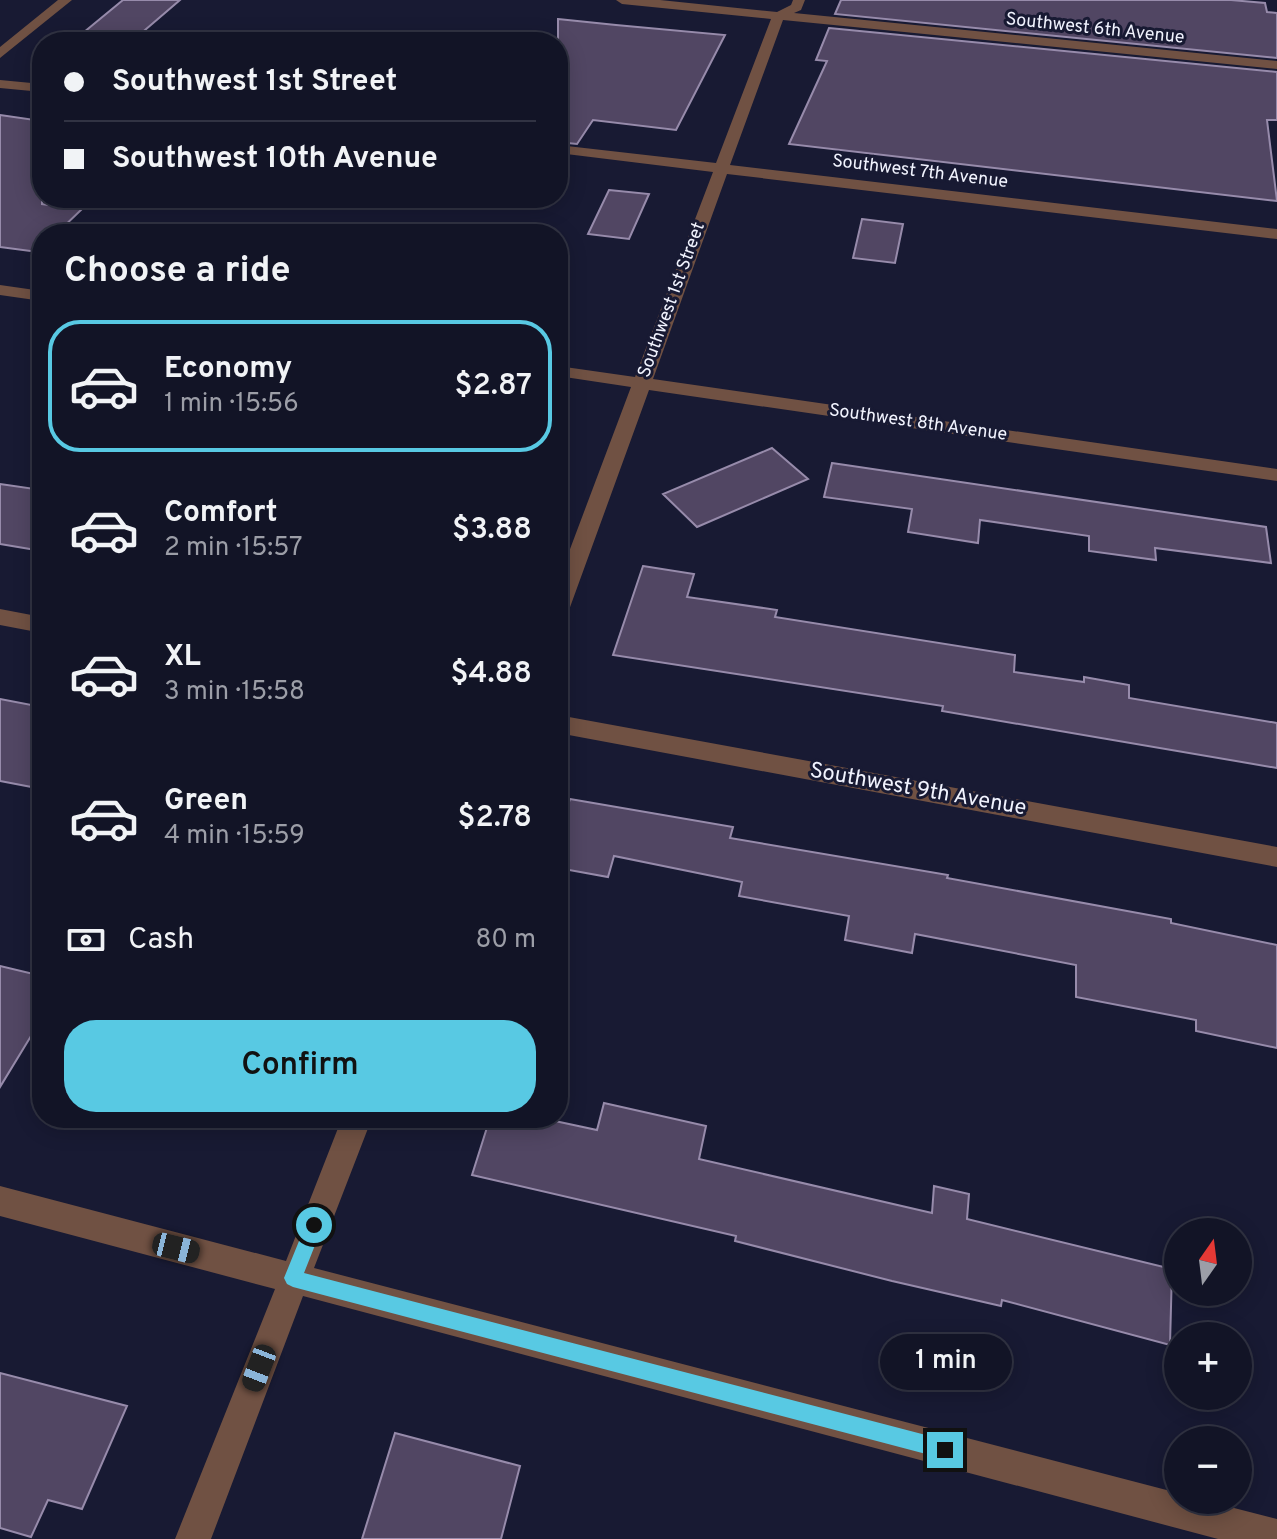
<!DOCTYPE html>
<html lang="en">
<head>
<meta charset="utf-8">
<style>
  :root { --surface:#121426; --page:#1f2132; --text:#f1f3f6; --muted:#9c9ea7; --line:#313343; --accent:#58c9e3 }
  body { margin:0; font-family:Overpass,sans-serif; background:var(--page); color:var(--text); height:100vh; display:flex; flex-direction:column; font-size:30px; white-space:nowrap }
  * { box-sizing:border-box; margin:0 }
  p { font-size:26px; color:var(--muted) }
  .icon { flex:none; width:44px; height:44px; fill:none; stroke:currentColor; stroke-width:2; stroke-linecap:round; stroke-linejoin:round }
  .map { position:relative; flex:1; overflow:hidden }
  .side { position:absolute; left:32px; top:224px; width:536px; height:904px; display:flex; flex-direction:column; background:var(--surface); border-radius:32px; box-shadow:0 4px 20px #0003,0 0 0 2px var(--line) }
  .side>* { flex:none }
  .guide { position:absolute; left:32px; top:32px; width:536px; height:176px; border-radius:32px; box-shadow:0 4px 20px #0003,0 0 0 2px var(--line); display:grid; align-content:center; height:176px; padding:0 32px; background:var(--surface) }
  .needle { width:52px; rotate:14deg }
  .fabs { position:absolute; left:1164px; top:1218px; display:grid; gap:16px }
  .fabs a { display:grid; place-items:center; width:88px; height:88px; border-radius:50%; background:var(--surface); box-shadow:0 4px 20px #0003,0 0 0 2px var(--line); font-size:40px }
  .end { position:absolute; width:36px; height:36px; margin:-18px; border:10px solid #58c9e3; background:#111; box-shadow:0 0 0 4px #111 }
  .from { border-radius:50% }
  .bubble { position:absolute; height:56px; border-radius:28px; background:var(--surface); box-shadow:0 4px 20px #0003,0 0 0 2px var(--line); font-size:26px; font-weight:600; line-height:56px; text-align:center }
  .car { position:absolute; width:24px; height:48px; margin:-24px -12px; border-radius:10px; box-shadow:0 0 6px 2px #0007; background:linear-gradient(#222 24%,#8ab4d8 0 40%,#222 0 76%,#8ab4d8 0 86%,#222 0) }
  .guide b { display:flex; align-items:center; gap:28px; height:76px; font-size:30px }
  .guide b+b { border-top:2px solid var(--line) }
  .guide i { width:20px; height:20px; background:var(--text) }
  ul { padding:0; list-style:none }
  li { display:flex; align-items:center; gap:24px; height:132px; margin:0 16px 12px; padding:0 16px; border:4px solid transparent; border-radius:32px }
  li div { flex:1 }
  li b { display:block; font-size:30px }
  li em { font-style:normal; font-weight:600 }
  li.on { border-color:var(--accent) }
  li>.icon { width:72px; height:72px; stroke-width:1.5 }
  h2 { padding:0 32px; font-size:36px; line-height:96px }
  .pay { display:flex; align-items:center; gap:20px; height:88px; padding:0 32px; font-size:30px }
  .pay p { margin-inline-start:auto }
  .primary-button { display:flex; gap:16px; margin-top:auto; padding:16px 32px }
  .primary-button a { flex:1; height:92px; border-radius:32px; background:var(--accent); color:#111; font-size:32px; font-weight:600; line-height:92px; text-align:center }
  .map>svg:first-child { display:block }
  .building { fill:#514663; stroke:#978bab; stroke-width:2 }
  .lines { fill:none; stroke-linecap:round; stroke-linejoin:round }
  .minor { fill:#705143; fill-rule:evenodd }
  .route { fill:#58c9e3 }
  .labels { text-anchor:middle; dominant-baseline:central; stroke-width:6; stroke-linejoin:round; paint-order:stroke }
  .far-street-label { font-size:18px; fill:#f1f3fe; stroke:#181a33 }
  .street-label { font-size:22px; fill:#f1f3fe; stroke:#181a33 }
</style>
</head>
<body>
<div class="map">
<svg width="1277" height="1539" viewBox="0 0 1277 1539">
  <rect width="100%" height="100%" fill="#181a33"/>
  <!-- building -->
  <path class="building" d="M 123,0 L 180,0 L 131,42 L 72,42 Z
    M 841,0 L 1231,0 L 1265,3 L 1267,12 L 1277,13 L 1277,58 L 835,14 Z
    M 558,19 L 616,25 L 725,35 L 676,130 L 593,120 L 577,144 L 558,142 Z
    M 829,28 L 1277,72 L 1277,120 L 1267,120 L 1277,201 L 789,144 L 827,61 L 816,60 Z
    M 0,115 L 42,121 L 42,204 L 82,209 L 56,234 L 42,234 L 42,248 L 38,252 L 0,247 Z
    M 609,190 L 649,194 L 629,239 L 588,234 Z
    M 862,219 L 903,224 L 895,263 L 853,258 Z
    M 772,448 L 808,479 L 697,527 L 663,494 Z
    M 832,463 L 1266,527 L 1271,563 L 1155,548 L 1156,560 L 1089,551 L 1089,536 L 980,520 L 978,543 L 908,532 L 912,509 L 824,497 Z
    M 0,484 L 42,490 L 42,551 L 0,544 Z
    M 643,566 L 694,574 L 687,597 L 777,610 L 775,617 L 1015,655 L 1014,672 L 1084,682 L 1084,677 L 1129,685 L 1129,698 L 1277,723 L 1277,768 L 942,711 L 943,706 L 613,655 Z
    M 0,699 L 42,707 L 42,789 L 0,781 Z
    M 570,799 L 733,827 L 730,838 L 948,875 L 947,878 L 1171,919 L 1171,923 L 1277,945 L 1277,1048 L 1196,1031 L 1196,1020 L 1076,997 L 1076,965 L 915,934 L 912,953 L 845,940 L 849,916 L 739,896 L 742,882 L 614,856 L 608,877 L 558,868 L 558,837 Z
    M 0,966 L 42,976 L 42,1018 L 0,1087 Z
    M 604,1103 L 706,1126 L 699,1159 L 932,1213 L 934,1186 L 969,1194 L 967,1219 L 1172,1269 L 1170,1345 L 1002,1300 L 1001,1306 L 892,1281 L 735,1241 L 736,1236 L 472,1175 L 490,1118 L 541,1118 L 597,1130 Z
    M 0,1373 L 127,1406 L 82,1509 L 48,1500 L 31,1537 L 0,1528 Z
    M 395,1433 L 520,1466 L 501,1539 L 362,1539 Z"/>
  <g class="lines">
    <!-- minor -->
    <path class="minor" d="M 58,0 L 72,0 L 0,58 L 0,47 Z
      M 616,0 L 660,0 L 777,12 L 791,5 L 793,0 L 805,0 L 801,10 L 794,13 L 1277,61 L 1277,69 L 783,20 L 730,165 L 1277,229 L 1277,239 L 727,174 L 653,379 L 1277,469 L 1277,481 L 649,390 L 569,610 L 566,615 L 558,618 L 558,581 L 631,387 L 558,376 L 558,366 L 635,377 L 713,172 L 558,153 L 558,145 L 716,163 L 771,19 L 622,4 Z
      M 0,80 L 42,84 L 42,92 L 0,88 Z
      M 0,285 L 42,291 L 42,301 L 0,295 Z
      M 0,609 L 42,617 L 42,633 L 0,625 Z
      M 558,715 L 1277,847 L 1277,867 L 558,733 Z
      M 342,1118 L 372,1118 L 314,1268 L 1178,1493 L 1178,1500 L 1203,1500 L 1277,1519 L 1277,1539 L 1218,1539 L 303,1296 L 211,1539 L 175,1539 L 275,1289 L 0,1216 L 0,1186 L 286,1261 Z"/>
  </g>
  <!-- route -->
  <path class="route" d="M 314,1216 L 320,1219 L 323,1225 L 304,1273 L 945,1440 L 951,1443 L 954,1450 L 951,1456 L 945,1459 L 293,1287 L 287,1284 L 284,1278 L 308,1219 Z"/>
  <g class="labels">
    <!-- far-street labels -->
    <g class="far-street-label">
      <text transform="translate(1095 29) rotate(6)">Southwest 6th Avenue</text>
      <text transform="translate(920 172) rotate(7)">Southwest 7th Avenue</text>
      <text transform="translate(672 300) rotate(-70)">Southwest 1st Street</text>
      <text transform="translate(918 423) rotate(8)">Southwest 8th Avenue</text>
    </g>
    <!-- street labels -->
    <g class="street-label">
      <text transform="translate(918 790) rotate(10)">Southwest 9th Avenue</text>
    </g>
  </g>
</svg>
<div class="fabs">
<a><svg class="needle" viewBox="-14 -14 28 28"><path d="M0-13l5 13h-10z" fill="#e53935"/><path d="M0 13l5-13h-10z" fill="#9c9ea7"/></svg></a>
<a>+</a>
<a>−</a>
</div>
<i class="end from" style="left:314px;top:1225px"></i>
<i class="end" style="left:945px;top:1450px"></i>
<div class="bubble" style="left:880px;top:1334px;width:132px">1 min</div>
<i class="car" style="left:176px;top:1248px;rotate:104deg"></i>
<i class="car" style="left:259px;top:1368px;rotate:201deg"></i>
<div class="guide">
<b><i class="from"></i>Southwest 1st Street</b>
<b><i></i>Southwest 10th Avenue</b>
</div>
<section class="side">
<h2>Choose a ride</h2>
<ul>
<li class="on"><svg class="icon" aria-label="car" viewBox="0 0 24 24"><path d="M5 17H2v-5l4-1 3-4h7l3 4 3 1v5h-3M9 17h6M6 11h13"/><circle cx="7" cy="17" r="2"/><circle cx="17" cy="17" r="2"/></svg><div><b>Economy</b><p>1 min · 15:56</p></div><em>$2.87</em></li>
<li><svg class="icon" aria-label="car" viewBox="0 0 24 24"><path d="M5 17H2v-5l4-1 3-4h7l3 4 3 1v5h-3M9 17h6M6 11h13"/><circle cx="7" cy="17" r="2"/><circle cx="17" cy="17" r="2"/></svg><div><b>Comfort</b><p>2 min · 15:57</p></div><em>$3.88</em></li>
<li><svg class="icon" aria-label="car" viewBox="0 0 24 24"><path d="M5 17H2v-5l4-1 3-4h7l3 4 3 1v5h-3M9 17h6M6 11h13"/><circle cx="7" cy="17" r="2"/><circle cx="17" cy="17" r="2"/></svg><div><b>XL</b><p>3 min · 15:58</p></div><em>$4.88</em></li>
<li><svg class="icon" aria-label="car" viewBox="0 0 24 24"><path d="M5 17H2v-5l4-1 3-4h7l3 4 3 1v5h-3M9 17h6M6 11h13"/><circle cx="7" cy="17" r="2"/><circle cx="17" cy="17" r="2"/></svg><div><b>Green</b><p>4 min · 15:59</p></div><em>$2.78</em></li>
</ul>
<div class="pay"><svg class="icon" aria-label="cash" viewBox="0 0 24 24"><path d="M3 7h18v10H3z"/><circle cx="12" cy="12" r="2"/></svg>Cash<p>80 m</p></div>
<div class="primary-button"><a>Confirm</a></div>
</section>
</div>
</body>
</html>
